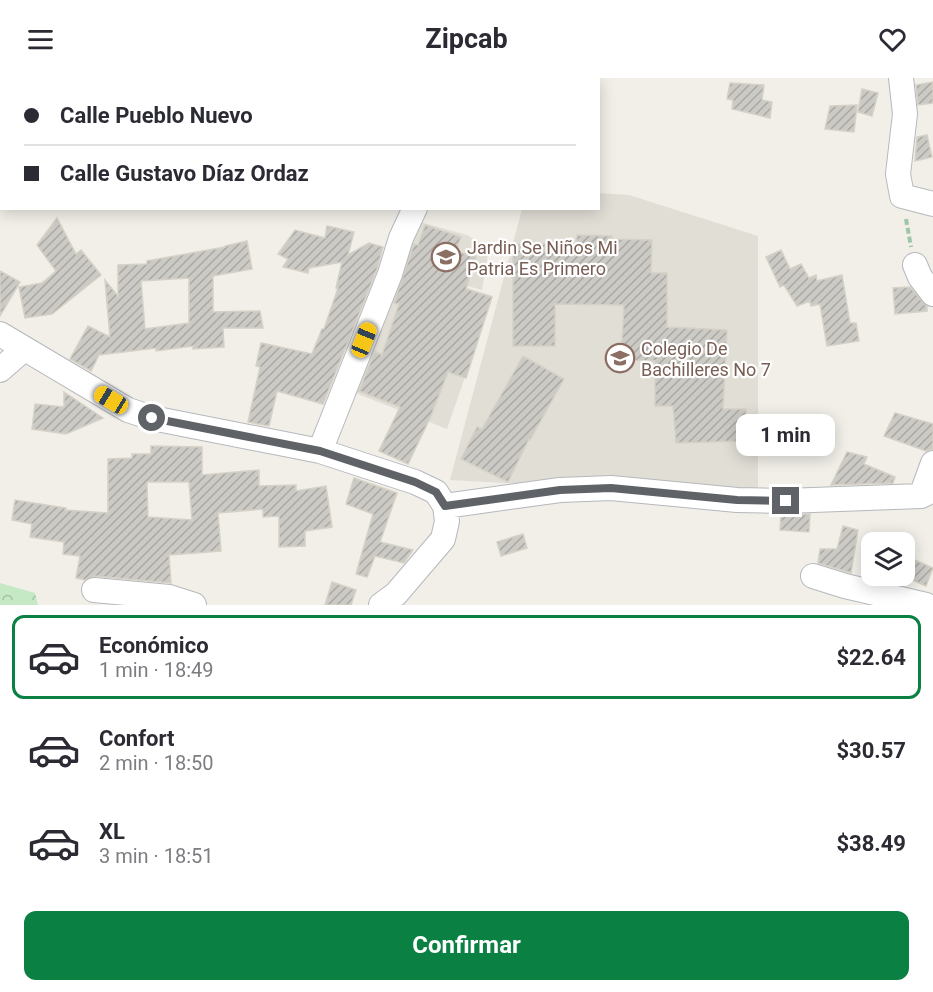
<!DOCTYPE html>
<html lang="es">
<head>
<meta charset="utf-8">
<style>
  :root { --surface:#fff; --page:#f7f7f7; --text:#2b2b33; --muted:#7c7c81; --line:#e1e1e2; --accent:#0b8043 }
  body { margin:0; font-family:Roboto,sans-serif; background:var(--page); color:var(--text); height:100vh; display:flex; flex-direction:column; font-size:22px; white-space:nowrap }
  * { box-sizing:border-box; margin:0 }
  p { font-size:20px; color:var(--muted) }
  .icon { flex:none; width:33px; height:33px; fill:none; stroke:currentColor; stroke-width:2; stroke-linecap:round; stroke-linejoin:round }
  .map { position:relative; height:527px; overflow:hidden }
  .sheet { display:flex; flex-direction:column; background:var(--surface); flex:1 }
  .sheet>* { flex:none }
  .hud { position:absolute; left:0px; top:0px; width:600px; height:132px; box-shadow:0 3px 15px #0003; display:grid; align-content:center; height:132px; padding:0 24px; background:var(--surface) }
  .controls { position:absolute; left:861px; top:454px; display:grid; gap:12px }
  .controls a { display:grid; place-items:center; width:54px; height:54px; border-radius:12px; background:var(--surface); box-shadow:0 3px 15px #0003; font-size:30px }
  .end { position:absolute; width:27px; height:27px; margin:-14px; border:8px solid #5f6368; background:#fff; box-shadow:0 0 0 3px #fff }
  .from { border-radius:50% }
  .bubble { position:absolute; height:42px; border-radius:12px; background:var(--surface); box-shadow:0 3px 15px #0003; font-size:20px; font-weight:700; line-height:42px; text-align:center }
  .car { position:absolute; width:18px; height:36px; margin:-18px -9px; border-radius:8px; box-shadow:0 0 4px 2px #0007; background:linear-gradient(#f5c518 24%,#345 0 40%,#f5c518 0 76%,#345 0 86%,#f5c518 0) }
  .hud b { display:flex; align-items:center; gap:21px; height:57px; font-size:22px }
  .hud b+b { border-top:2px solid var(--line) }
  .hud i { width:15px; height:15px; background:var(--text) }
  ul { padding:10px 0 0; list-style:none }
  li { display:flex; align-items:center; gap:18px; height:84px; margin:0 12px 9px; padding:0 12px; border:3px solid transparent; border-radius:12px }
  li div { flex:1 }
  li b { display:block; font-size:22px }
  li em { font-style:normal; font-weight:700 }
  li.on { border-color:var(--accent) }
  li>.icon { width:54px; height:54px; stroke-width:1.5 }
  .action { display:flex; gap:12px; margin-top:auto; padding:12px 24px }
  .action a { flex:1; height:69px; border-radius:12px; background:var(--accent); color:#fff; font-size:24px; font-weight:700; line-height:69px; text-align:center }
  header { display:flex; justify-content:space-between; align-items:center; height:78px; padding:0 24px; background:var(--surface); font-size:27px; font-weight:700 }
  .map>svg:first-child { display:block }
  .education { fill:#e1ded6 }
  .forest { fill:url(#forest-crowns) }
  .building { fill:url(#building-hatch); stroke:#d6d1c6; stroke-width:1.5; fill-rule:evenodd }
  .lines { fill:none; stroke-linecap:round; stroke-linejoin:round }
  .minor-casing { stroke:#b5b8bc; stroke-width:26 }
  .path { stroke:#9cc7a9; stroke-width:4; stroke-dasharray:6 3; stroke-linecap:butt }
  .minor { stroke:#fff; stroke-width:24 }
  .route { stroke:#5f6368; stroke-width:8 }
  .labels { text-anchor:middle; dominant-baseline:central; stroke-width:4.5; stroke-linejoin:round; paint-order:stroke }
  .education-label { font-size:18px; fill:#785e54; stroke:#fff; text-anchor:start }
</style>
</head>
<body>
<header><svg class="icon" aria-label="menu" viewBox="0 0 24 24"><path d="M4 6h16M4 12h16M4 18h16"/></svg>Zipcab<svg class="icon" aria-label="heart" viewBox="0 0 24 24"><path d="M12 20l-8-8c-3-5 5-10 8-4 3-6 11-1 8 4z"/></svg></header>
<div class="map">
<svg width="933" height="527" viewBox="0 0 933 527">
  <defs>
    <pattern id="forest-crowns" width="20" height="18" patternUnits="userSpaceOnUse" patternTransform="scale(1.5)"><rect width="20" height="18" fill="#c5e8c5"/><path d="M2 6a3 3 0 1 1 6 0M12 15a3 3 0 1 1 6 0" fill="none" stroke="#a3c0a4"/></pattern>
    <pattern id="building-hatch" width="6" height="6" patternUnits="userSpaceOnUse" patternTransform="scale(1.5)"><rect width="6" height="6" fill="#cccac5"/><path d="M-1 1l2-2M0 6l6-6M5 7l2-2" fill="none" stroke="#a9a8a4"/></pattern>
  </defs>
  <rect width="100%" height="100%" fill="#f1efe8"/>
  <!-- education -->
  <path class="education" d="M 599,115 L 629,117 L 758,158 L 758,415 L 679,414 L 450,402 L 522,131 L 598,130 Z
    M 420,144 L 467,157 L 489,170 L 482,212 L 402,190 L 493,218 L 447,351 L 350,313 Z"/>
  <!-- forest -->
  <path class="forest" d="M 0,505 L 35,515 L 38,527 L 0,527 Z"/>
  <!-- building -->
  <path class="building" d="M 933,4 L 933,25 L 918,27 L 916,7 Z
    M 730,5 L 764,7 L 762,22 L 772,24 L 770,40 L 732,31 L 733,22 L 727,21 Z
    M 862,11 L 878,15 L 872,38 L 858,34 Z
    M 857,27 L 854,54 L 825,51 L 830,28 Z
    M 927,57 L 932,79 L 915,83 L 917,59 Z
    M 57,140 L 76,176 L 81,172 L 101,197 L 52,236 L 25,240 L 19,209 L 42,205 L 56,193 L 37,167 Z
    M 425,147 L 461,159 L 456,173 L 476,179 L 466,211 L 492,219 L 466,300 L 448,294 L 431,338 L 408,386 L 379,373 L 400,329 L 359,313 L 375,273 L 382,277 L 399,226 L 394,225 L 414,166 L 418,167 Z
    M 327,148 L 354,154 L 348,177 L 369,165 L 383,169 L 377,191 L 323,326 L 277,313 L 269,348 L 248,344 L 260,289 L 256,288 L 261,265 L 312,276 L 322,251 L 324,251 L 338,210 L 336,210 L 342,184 L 309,190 L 308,195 L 283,189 L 288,181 L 278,176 L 295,152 L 325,160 Z
    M 577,157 L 612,158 L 612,161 L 652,162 L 651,195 L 667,195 L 667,249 L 727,252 L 723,331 L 746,331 L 746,363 L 676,365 L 673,328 L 655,328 L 655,283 L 621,282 L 624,227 L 555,226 L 555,268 L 513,268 L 513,166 L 576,166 Z
    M 247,163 L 252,191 L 213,198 L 213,234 L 260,233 L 263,250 L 223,250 L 224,269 L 193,271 L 193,268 L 156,273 L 156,270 L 99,277 L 91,293 L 70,281 L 88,248 L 110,259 L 105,202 L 118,218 L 118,187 L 147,186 L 147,183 L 225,169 L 225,168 ZM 189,200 L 189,245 L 145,251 L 141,203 Z
    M 781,172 L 790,191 L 801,186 L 809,200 L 816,197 L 817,203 L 842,197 L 850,245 L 856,245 L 859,263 L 827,268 L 820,226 L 811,228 L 810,223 L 797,228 L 784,207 L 780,209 L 766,179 Z
    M 0,193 L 20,204 L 0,238 Z
    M 910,209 L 927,229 L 927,233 L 895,236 L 893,210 Z
    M 523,278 L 564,301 L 530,362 L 529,361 L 508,404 L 461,381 L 477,349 L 482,351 Z
    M 64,314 L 103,340 L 66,356 L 32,351 L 35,326 L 64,329 Z
    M 895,335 L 933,346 L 933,371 L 926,373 L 884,358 Z
    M 151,368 L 202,369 L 202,397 L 259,392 L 259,408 L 296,407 L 296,413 L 326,408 L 332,449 L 305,453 L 305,468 L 279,469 L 279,438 L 263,439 L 263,431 L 218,435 L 221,473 L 169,477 L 171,505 L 95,498 L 85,502 L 76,500 L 80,478 L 63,476 L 64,464 L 30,459 L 32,446 L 12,442 L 15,422 L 66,430 L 65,432 L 108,435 L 108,381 L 132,380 L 132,376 L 151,376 ZM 147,404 L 189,404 L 192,442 L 148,439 Z
    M 847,374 L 867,379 L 864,386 L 895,399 L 893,405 L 831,407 Z
    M 354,400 L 397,415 L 380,464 L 413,472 L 404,485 L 375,478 L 367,499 L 356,496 L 373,436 L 346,426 Z
    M 810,436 L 809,454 L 780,452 L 781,437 Z
    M 843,448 L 858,452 L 851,495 L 818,485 L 820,471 L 837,471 Z
    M 523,456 L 527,470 L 501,478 L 497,464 Z
    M 908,479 L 933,490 L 926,508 L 903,498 Z
    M 332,504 L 356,512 L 351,527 L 325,527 Z"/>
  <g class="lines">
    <!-- minor casing -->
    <g class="minor-casing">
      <path id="minor" d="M 901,0 L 905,36 L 898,96 L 902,118 L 933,126
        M 489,2 L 489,0
        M 915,187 L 920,199 L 933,216
        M 0,256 L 128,332 L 152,340 L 320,373 L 415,404 L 436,414 L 445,428 L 447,443 L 443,461 L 396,516 L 381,527
        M 0,292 L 24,271
        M 320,373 L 390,196 L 401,160 L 415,130
        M 921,418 L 933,385
        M 445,428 L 560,412 L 611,410 L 737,422 L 786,423 L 921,418 L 933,412
        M 813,498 L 845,508 L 926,527
        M 94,512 L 169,519 L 194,527"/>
    </g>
    <!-- path -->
    <path class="path" d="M 906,141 L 911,169"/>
    <!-- minor -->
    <use href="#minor" class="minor"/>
  </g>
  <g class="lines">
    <!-- route -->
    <path class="route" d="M 152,340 L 320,373 L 415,404 L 436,414 L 445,428 L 560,412 L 611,410 L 737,422 L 786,423"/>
  </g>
  <!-- icons -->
  <defs>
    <g id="school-ring" transform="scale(1.5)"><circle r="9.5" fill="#fff" stroke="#8d6e63" stroke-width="1.5"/><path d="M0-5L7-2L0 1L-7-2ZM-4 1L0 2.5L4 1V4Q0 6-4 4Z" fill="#8d6e63"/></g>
  </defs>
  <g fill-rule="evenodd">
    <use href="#school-ring" x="446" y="179"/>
    <use href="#school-ring" x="620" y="280"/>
  </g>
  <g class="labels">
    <!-- education labels -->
    <g class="education-label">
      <text x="467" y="169">Jardin Se Niños Mi<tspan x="467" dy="21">Patria Es Primero</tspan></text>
      <text x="641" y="270">Colegio De<tspan x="641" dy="21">Bachilleres No 7</tspan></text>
    </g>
  </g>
</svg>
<div class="controls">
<a><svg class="icon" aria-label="layers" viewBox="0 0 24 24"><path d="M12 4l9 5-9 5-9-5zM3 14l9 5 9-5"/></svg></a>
</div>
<i class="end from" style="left:152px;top:340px"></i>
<i class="end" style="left:786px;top:423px"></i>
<div class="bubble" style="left:736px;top:336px;width:99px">1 min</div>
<i class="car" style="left:364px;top:262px;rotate:22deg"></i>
<i class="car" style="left:111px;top:322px;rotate:301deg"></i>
<div class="hud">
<b><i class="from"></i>Calle Pueblo Nuevo</b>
<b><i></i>Calle Gustavo Díaz Ordaz</b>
</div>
</div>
<section class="sheet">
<ul>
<li class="on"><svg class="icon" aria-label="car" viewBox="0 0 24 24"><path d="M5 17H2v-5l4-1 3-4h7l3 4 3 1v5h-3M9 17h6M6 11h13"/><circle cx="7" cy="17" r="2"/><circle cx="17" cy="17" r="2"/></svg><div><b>Económico</b><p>1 min · 18:49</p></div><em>$22.64</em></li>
<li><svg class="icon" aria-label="car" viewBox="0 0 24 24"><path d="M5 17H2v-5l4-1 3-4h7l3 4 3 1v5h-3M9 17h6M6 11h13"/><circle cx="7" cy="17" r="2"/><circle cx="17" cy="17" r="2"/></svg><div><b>Confort</b><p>2 min · 18:50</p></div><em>$30.57</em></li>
<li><svg class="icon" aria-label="car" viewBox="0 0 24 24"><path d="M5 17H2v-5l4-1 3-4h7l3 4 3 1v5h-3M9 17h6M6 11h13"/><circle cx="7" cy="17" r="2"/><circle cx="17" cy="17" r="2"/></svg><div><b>XL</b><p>3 min · 18:51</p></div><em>$38.49</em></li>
</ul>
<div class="action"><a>Confirmar</a></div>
</section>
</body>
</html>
